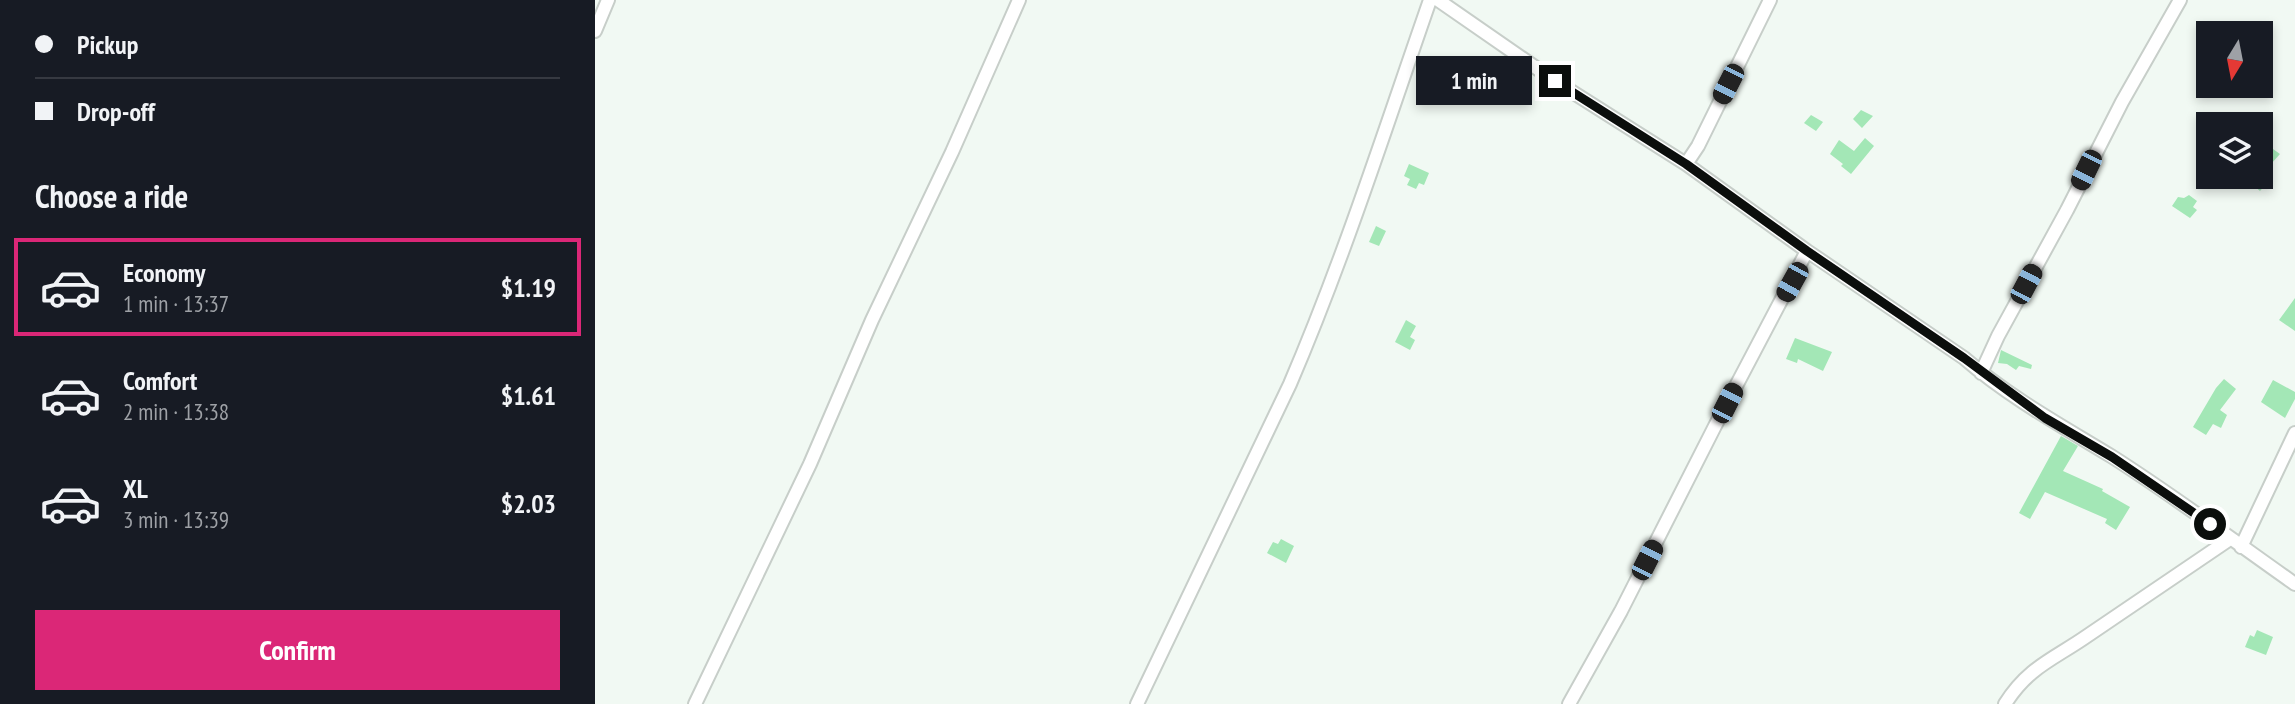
<!DOCTYPE html>
<html lang="en">
<head>
<meta charset="utf-8">
<style>
  :root { --surface:#171b24; --page:#20242c; --text:#f1f3f6; --muted:#9ea1a6; --line:#363941; --accent:#db2777 }
  body { margin:0; font-family:"PT Sans Narrow",sans-serif; background:var(--page); color:var(--text); height:100vh; display:flex; flex-direction:column; font-size:26px; white-space:nowrap }
  * { box-sizing:border-box; margin:0 }
  p { font-size:23px; color:var(--muted) }
  .icon { flex:none; width:38px; height:38px; fill:none; stroke:currentColor; stroke-width:2; stroke-linecap:round; stroke-linejoin:round }
  .map { position:relative; flex:1; overflow:hidden }
  .drawer { display:flex; flex-direction:column; background:var(--surface); width:595px }
  .drawer>* { flex:none }
  .banner { display:grid; align-content:center; height:154px; padding:0 35px; background:var(--surface) }
  .needle { width:46px; rotate:190deg }
  .tools { position:absolute; left:1601px; top:21px; display:grid; gap:14px }
  .tools a { display:grid; place-items:center; width:77px; height:77px; border-radius:0px; background:var(--surface); box-shadow:0 4px 10px #0003; font-size:35px }
  .end { position:absolute; width:32px; height:32px; margin:-16px; border:9px solid #0b0e0c; background:#fff; box-shadow:0 0 0 4px #fff }
  .from { border-radius:50% }
  .bubble { position:absolute; height:49px; border-radius:0px; background:var(--surface); box-shadow:0 4px 10px #0003; font-size:23px; font-weight:700; line-height:49px; text-align:center }
  .car { position:absolute; width:21px; height:42px; margin:-21px -10px; border-radius:9px; box-shadow:0 0 5px 2px #0007; background:linear-gradient(#222 24%,#8ab4d8 0 40%,#222 0 76%,#8ab4d8 0 86%,#222 0) }
  .banner b { display:flex; align-items:center; gap:24px; height:66px; font-size:26px }
  .banner b+b { border-top:2px solid var(--line) }
  .banner i { width:18px; height:18px; background:var(--text) }
  ul { padding:0; list-style:none }
  li { display:flex; align-items:center; gap:21px; height:98px; margin:0 14px 10px; padding:0 21px; border:4px solid transparent; border-radius:0px }
  li div { flex:1 }
  li b { display:block; font-size:26px }
  li em { font-style:normal; font-weight:700 }
  li.on { border-color:var(--accent) }
  li>.icon { width:63px; height:63px; stroke-width:1.5 }
  h2 { padding:0 35px; font-size:32px; line-height:84px }
  .cta { display:flex; gap:14px; margin-top:auto; padding:14px 35px }
  .cta a { flex:1; height:80px; border-radius:0px; background:var(--accent); color:#fff; font-size:28px; font-weight:700; line-height:80px; text-align:center }
  main { display:flex; flex:1; min-height:0 }
  .map>svg:first-child { display:block }
  .building { fill:#a3e7b6 }
  .lines { fill:none; stroke-linecap:round; stroke-linejoin:round }
  .street-casing { stroke:#c7cec9; stroke-width:16 }
  .street { stroke:#fff; stroke-width:12 }
  .route { stroke:#0b0e0c; stroke-width:9 }
</style>
</head>
<body>
<main>
<section class="drawer">
<div class="banner">
<b><i class="from"></i>Pickup</b>
<b><i></i>Drop-off</b>
</div>
<h2>Choose a ride</h2>
<ul>
<li class="on"><svg class="icon" aria-label="car" viewBox="0 0 24 24"><path d="M5 17H2v-5l4-1 3-4h7l3 4 3 1v5h-3M9 17h6M6 11h13"/><circle cx="7" cy="17" r="2"/><circle cx="17" cy="17" r="2"/></svg><div><b>Economy</b><p>1 min · 13:37</p></div><em>$1.19</em></li>
<li><svg class="icon" aria-label="car" viewBox="0 0 24 24"><path d="M5 17H2v-5l4-1 3-4h7l3 4 3 1v5h-3M9 17h6M6 11h13"/><circle cx="7" cy="17" r="2"/><circle cx="17" cy="17" r="2"/></svg><div><b>Comfort</b><p>2 min · 13:38</p></div><em>$1.61</em></li>
<li><svg class="icon" aria-label="car" viewBox="0 0 24 24"><path d="M5 17H2v-5l4-1 3-4h7l3 4 3 1v5h-3M9 17h6M6 11h13"/><circle cx="7" cy="17" r="2"/><circle cx="17" cy="17" r="2"/></svg><div><b>XL</b><p>3 min · 13:39</p></div><em>$2.03</em></li>
</ul>
<div class="cta"><a>Confirm</a></div>
</section>
<div class="map">
<svg width="1700" height="704" viewBox="0 0 1700 704">
  <rect width="100%" height="100%" fill="#f1f9f3"/>
  <!-- building -->
  <path class="building" d="M 850,72 L 862,75 L 858,91 L 846,88 Z
    M 1266,110 L 1278,116 L 1267,128 L 1258,119 Z
    M 1216,115 L 1228,122 L 1221,131 L 1209,123 Z
    M 1270,138 L 1279,146 L 1256,174 L 1246,166 L 1248,164 L 1235,154 L 1244,140 L 1259,151 Z
    M 1671,144 L 1685,154 L 1666,175 L 1666,152 Z
    M 814,164 L 834,173 L 829,185 L 824,183 L 821,189 L 812,185 L 815,179 L 809,176 Z
    M 1649,177 L 1677,177 L 1665,191 Z
    M 1594,195 L 1602,201 L 1598,207 L 1602,210 L 1595,218 L 1577,206 L 1583,197 L 1589,198 Z
    M 781,226 L 791,231 L 784,246 L 774,242 Z
    M 1700,298 L 1700,331 L 1684,320 Z
    M 811,320 L 821,326 L 815,337 L 820,340 L 815,350 L 800,342 Z
    M 1200,338 L 1237,352 L 1228,371 L 1203,359 L 1202,363 L 1191,359 Z
    M 1406,350 L 1437,365 L 1436,369 L 1424,366 L 1421,370 L 1412,364 L 1403,363 Z
    M 1629,379 L 1641,389 L 1625,410 L 1632,415 L 1626,428 L 1618,424 L 1611,435 L 1598,427 L 1621,388 Z
    M 1678,380 L 1700,392 L 1700,399 L 1690,418 L 1666,402 Z
    M 1466,436 L 1483,446 L 1468,471 L 1508,489 L 1507,491 L 1535,507 L 1521,530 L 1510,523 L 1512,519 L 1450,492 L 1435,519 L 1424,513 Z
    M 686,539 L 699,546 L 691,563 L 672,553 L 678,542 L 683,544 Z
    M 1662,630 L 1678,637 L 1671,655 L 1650,647 L 1655,635 L 1659,637 Z"/>
  <g class="lines">
    <!-- street casing -->
    <g class="street-casing">
      <path id="street" d="M 843,0 L 960,81 L 1091,164 L 1212,251 L 1369,358 C 1414,397 1465,425 1516,456 C 1579,496 1639,541 1700,584
        M 0,31 L 13,0
        M 1091,164 L 1103,146 L 1175,0
        M 1386,373 L 1403,336 L 1472,210 L 1527,102 L 1585,0
        M 1646,547 L 1700,433
        M 100,704 L 215,464 L 277,320 L 357,152 L 424,0
        M 542,704 L 695,384 C 749,258 790,129 835,0
        M 974,704 L 1026,611 L 1120,426 L 1212,251
        M 1410,704 C 1433,667 1459,659 1492,636 C 1540,603 1588,571 1635,539"/>
    </g>
    <!-- street -->
    <use href="#street" class="street"/>
  </g>
  <g class="lines">
    <!-- route -->
    <path class="route" d="M 960,81 L 1091,164 L 1212,251 L 1369,358 L 1450,418 L 1517,457 L 1615,524"/>
  </g>
</svg>
<div class="tools">
<a><svg class="needle" viewBox="-14 -14 28 28"><path d="M0-13l5 13h-10z" fill="#e53935"/><path d="M0 13l5-13h-10z" fill="#9ea1a6"/></svg></a>
<a><svg class="icon" aria-label="layers" viewBox="0 0 24 24"><path d="M12 4l9 5-9 5-9-5zM3 14l9 5 9-5"/></svg></a>
</div>
<i class="end from" style="left:1615px;top:524px"></i>
<i class="end" style="left:960px;top:81px"></i>
<div class="bubble" style="left:821px;top:56px;width:116px">1 min</div>
<i class="car" style="left:1133px;top:84px;rotate:207deg"></i>
<i class="car" style="left:1491px;top:170px;rotate:206deg"></i>
<i class="car" style="left:1197px;top:282px;rotate:209deg"></i>
<i class="car" style="left:1431px;top:284px;rotate:28deg"></i>
<i class="car" style="left:1132px;top:403px;rotate:27deg"></i>
<i class="car" style="left:1052px;top:560px;rotate:27deg"></i>
</div>
</main>
</body>
</html>
